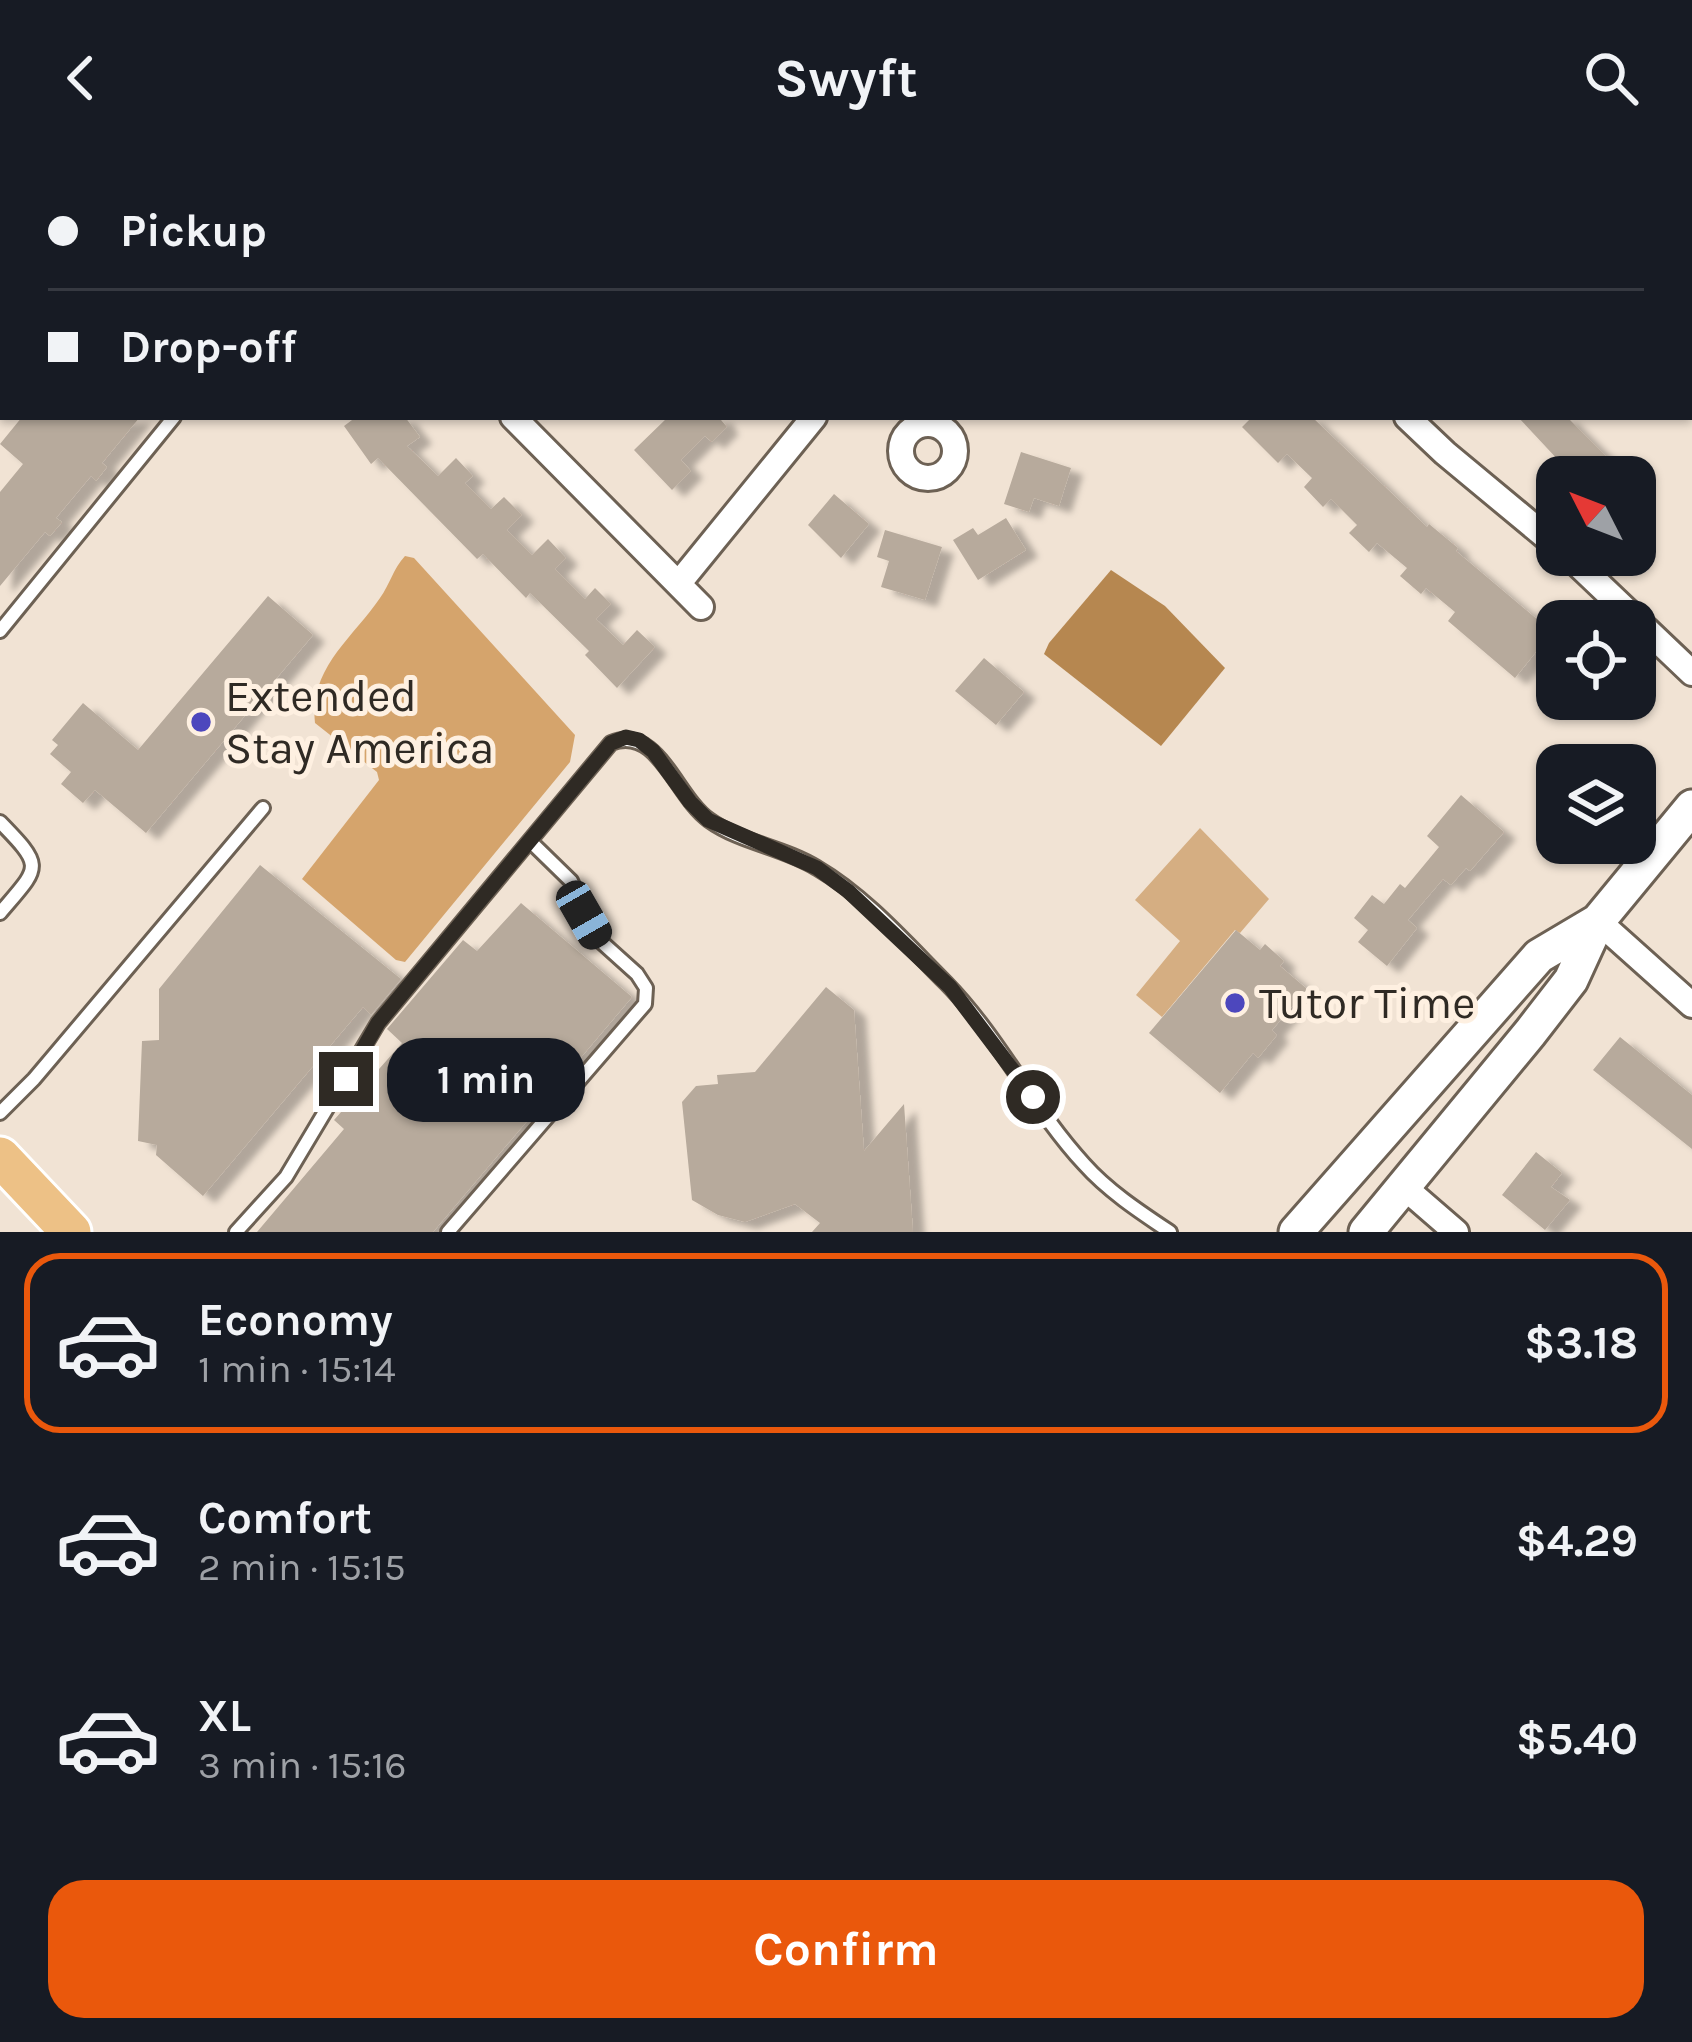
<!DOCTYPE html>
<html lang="en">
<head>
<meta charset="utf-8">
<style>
  :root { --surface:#171b24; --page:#242831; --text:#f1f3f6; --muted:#9ea1a6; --line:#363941; --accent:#ea580c }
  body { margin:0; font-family:Karla,sans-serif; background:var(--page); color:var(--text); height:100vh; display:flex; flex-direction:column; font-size:45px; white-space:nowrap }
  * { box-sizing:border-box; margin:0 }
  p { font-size:39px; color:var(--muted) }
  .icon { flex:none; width:66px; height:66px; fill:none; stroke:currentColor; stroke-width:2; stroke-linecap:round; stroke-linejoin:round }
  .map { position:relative; height:1076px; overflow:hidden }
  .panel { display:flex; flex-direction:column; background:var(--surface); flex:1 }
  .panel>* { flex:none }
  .banner { position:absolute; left:0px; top:0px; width:1692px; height:264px; box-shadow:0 3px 9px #0004; display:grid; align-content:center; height:264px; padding:0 48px; background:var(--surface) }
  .needle { width:78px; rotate:312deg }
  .buttons { position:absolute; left:1536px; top:300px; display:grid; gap:24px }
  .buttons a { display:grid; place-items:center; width:120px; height:120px; border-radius:24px; background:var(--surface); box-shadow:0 3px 9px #0004; font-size:60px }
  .end { position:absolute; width:54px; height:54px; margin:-27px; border:15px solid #2f2a24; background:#fff; box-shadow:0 0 0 6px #fff }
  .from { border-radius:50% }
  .bubble { position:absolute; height:84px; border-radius:36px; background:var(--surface); box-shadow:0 3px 9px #0004; font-size:39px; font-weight:700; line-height:84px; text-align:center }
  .car { position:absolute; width:36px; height:72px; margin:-36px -18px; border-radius:15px; box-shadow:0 0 9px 3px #0007; background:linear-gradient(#222 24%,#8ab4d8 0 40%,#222 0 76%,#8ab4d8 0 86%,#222 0) }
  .banner b { display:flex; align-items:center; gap:42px; height:114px; font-size:45px }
  .banner b+b { border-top:3px solid var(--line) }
  .banner i { width:30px; height:30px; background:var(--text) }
  ul { padding:21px 0 0; list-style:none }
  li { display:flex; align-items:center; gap:36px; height:180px; margin:0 24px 18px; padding:0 24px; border:6px solid transparent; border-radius:36px }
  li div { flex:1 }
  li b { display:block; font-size:45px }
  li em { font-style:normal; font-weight:700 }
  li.on { border-color:var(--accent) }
  li>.icon { width:108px; height:108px; stroke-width:1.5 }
  .action { display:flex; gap:24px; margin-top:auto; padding:24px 48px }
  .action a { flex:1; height:138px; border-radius:36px; background:var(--accent); color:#fff; font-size:48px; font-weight:700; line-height:138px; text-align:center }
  header { display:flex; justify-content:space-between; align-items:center; height:156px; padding:0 48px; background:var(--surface); font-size:54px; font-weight:700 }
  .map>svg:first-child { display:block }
  .green { fill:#d5ae82 }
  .forest { fill:#d5a46c }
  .water { fill:#b68750 }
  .building { fill:#b7aa9c; filter:url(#shadow) }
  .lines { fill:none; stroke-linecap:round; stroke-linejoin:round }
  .service-casing { stroke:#6d6154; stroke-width:18 }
  .minor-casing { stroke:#6d6154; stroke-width:30 }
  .secondary-casing { stroke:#6d6154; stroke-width:39 }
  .primary-casing { stroke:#fff; stroke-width:45 }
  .service { stroke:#fff; stroke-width:12 }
  .minor { stroke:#fff; stroke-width:24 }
  .secondary { stroke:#fff; stroke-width:33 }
  .primary { stroke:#edc186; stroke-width:39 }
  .route { stroke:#2f2a24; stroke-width:15 }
  .poi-dot { fill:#4d47bd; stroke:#fef0e1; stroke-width:4.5 }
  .labels { text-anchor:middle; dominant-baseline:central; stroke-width:10; stroke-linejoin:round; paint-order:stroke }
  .poi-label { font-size:45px; fill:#2f2a24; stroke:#fef0e1; text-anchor:start }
</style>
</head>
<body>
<header><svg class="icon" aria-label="back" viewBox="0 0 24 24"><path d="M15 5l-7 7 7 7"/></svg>Swyft<svg class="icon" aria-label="search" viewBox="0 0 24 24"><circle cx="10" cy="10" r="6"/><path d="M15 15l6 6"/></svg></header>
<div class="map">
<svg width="1692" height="1076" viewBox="0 0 1692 1076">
  <defs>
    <filter id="shadow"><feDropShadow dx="12" dy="7" stdDeviation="3" flood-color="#0004"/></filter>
  </defs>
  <rect width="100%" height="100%" fill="#f1e3d4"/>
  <!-- green -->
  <path class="green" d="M 1200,672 L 1269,743 L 1240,777 L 1235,774 L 1162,861 L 1136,839 L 1180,785 L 1135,744 Z"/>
  <!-- forest -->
  <path class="forest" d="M 405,400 L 414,402 L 575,579 L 570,606 L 405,806 L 396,804 L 302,723 L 379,624 L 377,616 L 315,567 C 309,512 352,483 380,442 C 390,428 393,413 405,400 Z"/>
  <!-- water -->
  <path class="water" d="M 1111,414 L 1165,450 L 1225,512 L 1161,590 L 1044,498 L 1049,487 Z"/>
  <!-- building -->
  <path class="building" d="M 22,261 L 140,261 L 102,307 L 107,311 L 96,325 L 91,320 L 56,362 L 62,366 L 50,380 L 45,376 L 0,430 L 0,336 L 23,308 L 0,288 Z
    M 356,261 L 405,261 L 420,281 L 407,290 L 438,320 L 456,302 L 473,320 L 465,327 L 491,353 L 504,341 L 522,359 L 507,374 L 532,399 L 548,383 L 566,402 L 555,413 L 585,443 L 595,432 L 611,448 L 596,463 L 623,489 L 637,474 L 655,491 L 617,532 L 585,499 L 589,495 L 530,437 L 526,442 L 483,398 L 477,403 L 378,302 L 371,308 L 344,270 Z
    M 668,261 L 724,261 L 721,264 L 727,271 L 712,286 L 705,280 L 681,304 L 691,315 L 672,334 L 634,294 Z
    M 1252,261 L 1312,261 L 1427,371 L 1429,368 L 1458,392 L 1456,395 L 1557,480 L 1557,508 L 1539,492 L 1515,522 L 1448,465 L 1455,456 L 1426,432 L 1421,438 L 1400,420 L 1407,412 L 1377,387 L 1369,396 L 1349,377 L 1357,369 L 1331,343 L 1323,351 L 1304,331 L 1312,322 L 1287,298 L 1278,307 L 1242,271 Z
    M 1518,261 L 1567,261 L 1627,321 L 1574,321 Z
    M 1021,296 L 1071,312 L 1059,350 L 1034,342 L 1029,356 L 1004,348 Z
    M 834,338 L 869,368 L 841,402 L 808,369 Z
    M 1006,362 L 1026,394 L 978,424 L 953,384 L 973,372 L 978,379 Z
    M 885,374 L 942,391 L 925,444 L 881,431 L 889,405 L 877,401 Z
    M 268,440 L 313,479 L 146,677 L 95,634 L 83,647 L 61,628 L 71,616 L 50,598 L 58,589 L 52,584 L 83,547 L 138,594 Z
    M 984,502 L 1024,536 L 996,569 L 955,535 Z
    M 1461,639 L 1504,676 L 1470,715 L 1466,712 L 1451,729 L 1443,723 L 1408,764 L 1417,772 L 1387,810 L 1358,786 L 1368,774 L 1354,762 L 1372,739 L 1384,748 L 1400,728 L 1405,732 L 1439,691 L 1427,680 Z
    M 260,709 L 401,823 L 371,859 L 363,851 L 203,1040 L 156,999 L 157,989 L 138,985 L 142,885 L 159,884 L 159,833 Z
    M 521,747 L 632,841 L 433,1076 L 257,1076 L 344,973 L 334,964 L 402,887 L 387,873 L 463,784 L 477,795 Z
    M 1236,774 L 1260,794 L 1265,788 L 1284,805 L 1280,810 L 1307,833 L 1272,874 L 1277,879 L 1258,902 L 1253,897 L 1220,937 L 1149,877 Z
    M 826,831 L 854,854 L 864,995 L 904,948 L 913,1076 L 812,1076 L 820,1067 L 795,1048 L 745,1066 L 718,1059 L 692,1044 L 682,946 L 696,930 L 718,928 L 717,919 L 755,916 Z
    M 1620,881 L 1692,939 L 1692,993 L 1593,914 Z
    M 1536,996 L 1562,1017 L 1551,1031 L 1570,1044 L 1545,1074 L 1502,1039 Z"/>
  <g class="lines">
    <!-- service casing -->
    <g class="service-casing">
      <path id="service" d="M 0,38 L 3,41
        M 0,475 L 174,261
        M 0,666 C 45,712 40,710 0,757
        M 0,957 L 34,923 L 263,652
        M 236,1076 L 286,1021 L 378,867 L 611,587 C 658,568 676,641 709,664 C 741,687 783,691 817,712 C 865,740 907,788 946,827 C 999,881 1033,953 1084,1008 C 1108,1035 1140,1056 1170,1076
        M 448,1076 L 645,848 L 646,832 L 637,818 L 597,782 L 571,725 L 530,685"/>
    </g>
    <!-- minor casing -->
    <g class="minor-casing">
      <path id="minor" d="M 669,0 L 672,3
        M 1141,0 L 1144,3
        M 1608,0 L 1611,3
        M 622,3 L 624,0
        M 1689,79 L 1692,82
        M 513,261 L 701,451
        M 1407,261 L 1445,297 L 1557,390
        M901 295a27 27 0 1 1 54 0a27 27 0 1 1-54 0Z
        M 1568,399 L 1692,517
        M 679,427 L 814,261
        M 1598,765 L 1692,849
        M 1404,1031 L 1456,1076"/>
    </g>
    <!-- secondary casing -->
    <g class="secondary-casing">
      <path id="secondary" d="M 1296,1076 L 1539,800 L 1598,765
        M 1366,1076 L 1530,877 L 1571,824 L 1598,765 L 1692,651"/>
    </g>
    <!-- primary casing -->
    <g class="primary-casing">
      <path id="primary" d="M 0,1001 L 71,1076"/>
    </g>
    <!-- service -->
    <use href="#service" class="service"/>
    <!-- minor -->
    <use href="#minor" class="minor"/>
    <!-- secondary -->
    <use href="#secondary" class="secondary"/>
    <!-- primary -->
    <use href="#primary" class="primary"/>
  </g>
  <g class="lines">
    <!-- route -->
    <path class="route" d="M 346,923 L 378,867 L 611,587 L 626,581 L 639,584 L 653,595 L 690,646 L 708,664 L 817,712 L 848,735 L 950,831 L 1033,941"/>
  </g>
  <!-- markers -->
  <g class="poi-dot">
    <circle cx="201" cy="566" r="12"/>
    <circle cx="1235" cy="847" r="12"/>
  </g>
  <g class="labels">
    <!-- poi labels -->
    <g class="poi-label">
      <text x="225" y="540">Extended<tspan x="225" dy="52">Stay America</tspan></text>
      <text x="1259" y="847">Tutor Time</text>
    </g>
  </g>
</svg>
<div class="buttons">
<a><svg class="needle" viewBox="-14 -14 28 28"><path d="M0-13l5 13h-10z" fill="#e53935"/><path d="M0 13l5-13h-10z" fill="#9ea1a6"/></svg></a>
<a><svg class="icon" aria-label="locate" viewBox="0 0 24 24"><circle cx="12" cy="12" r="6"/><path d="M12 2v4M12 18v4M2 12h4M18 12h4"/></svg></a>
<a><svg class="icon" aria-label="layers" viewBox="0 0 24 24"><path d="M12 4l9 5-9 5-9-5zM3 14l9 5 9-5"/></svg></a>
</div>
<i class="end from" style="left:1033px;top:941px"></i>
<i class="end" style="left:346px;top:923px"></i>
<div class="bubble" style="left:387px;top:882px;width:198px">1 min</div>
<i class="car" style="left:584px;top:759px;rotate:150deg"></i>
<div class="banner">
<b><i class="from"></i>Pickup</b>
<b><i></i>Drop-off</b>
</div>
</div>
<section class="panel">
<ul>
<li class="on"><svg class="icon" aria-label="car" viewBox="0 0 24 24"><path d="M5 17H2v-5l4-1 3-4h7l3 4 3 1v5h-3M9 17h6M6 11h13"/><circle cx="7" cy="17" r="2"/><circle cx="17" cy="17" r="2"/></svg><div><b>Economy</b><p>1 min · 15:14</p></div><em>$3.18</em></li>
<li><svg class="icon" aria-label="car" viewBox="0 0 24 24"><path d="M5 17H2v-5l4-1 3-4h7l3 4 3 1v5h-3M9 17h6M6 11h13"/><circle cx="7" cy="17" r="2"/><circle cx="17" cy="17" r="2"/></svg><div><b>Comfort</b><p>2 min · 15:15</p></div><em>$4.29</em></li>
<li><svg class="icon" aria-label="car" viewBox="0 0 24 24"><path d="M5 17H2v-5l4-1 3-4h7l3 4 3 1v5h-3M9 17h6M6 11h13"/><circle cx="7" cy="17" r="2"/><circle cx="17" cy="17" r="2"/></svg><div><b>XL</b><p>3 min · 15:16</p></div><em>$5.40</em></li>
</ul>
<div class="action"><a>Confirm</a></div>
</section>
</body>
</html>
